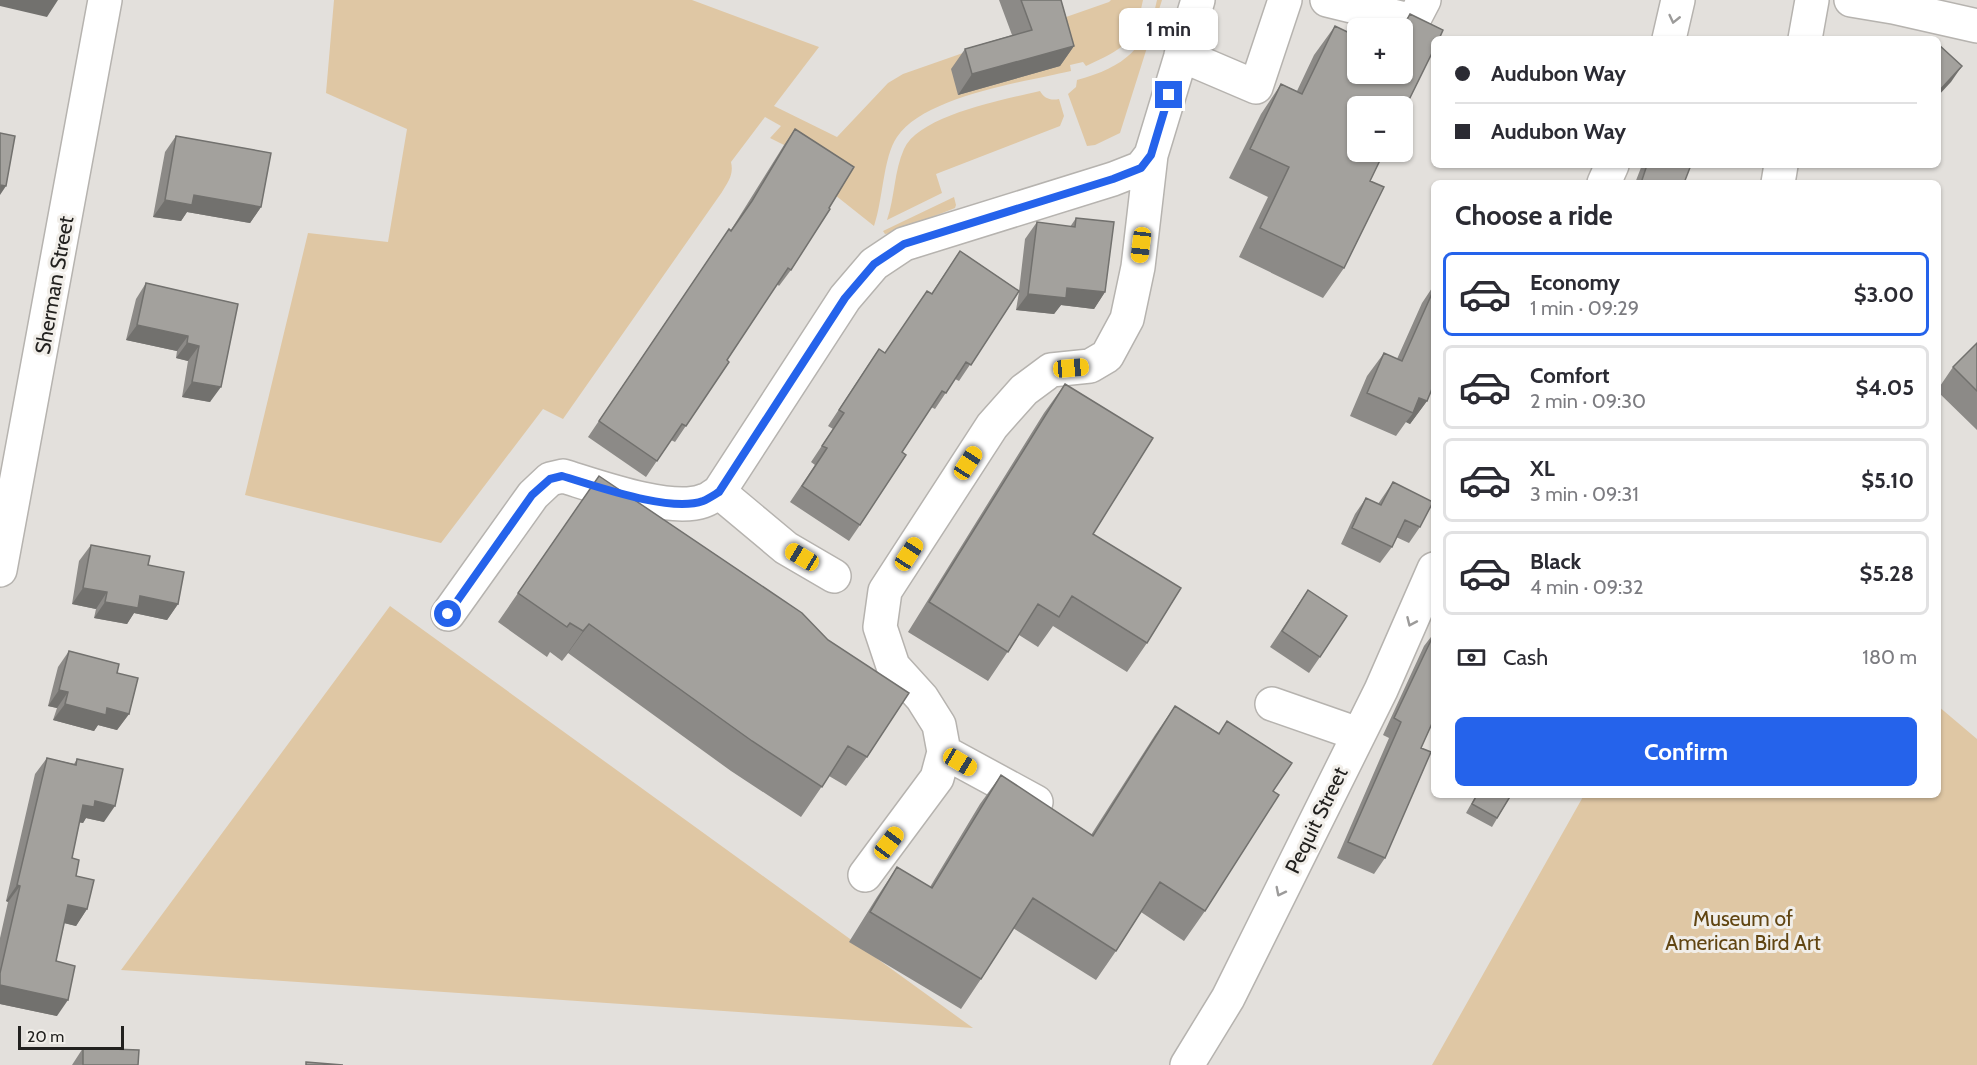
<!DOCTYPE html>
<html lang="en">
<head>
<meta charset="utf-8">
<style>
  :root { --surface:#fff; --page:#f2f2f3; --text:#2b2b33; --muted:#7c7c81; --line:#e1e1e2; --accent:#2563eb }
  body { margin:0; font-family:Cabin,sans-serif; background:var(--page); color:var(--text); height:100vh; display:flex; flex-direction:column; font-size:22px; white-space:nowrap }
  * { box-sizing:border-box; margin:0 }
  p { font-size:20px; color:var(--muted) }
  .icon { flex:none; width:33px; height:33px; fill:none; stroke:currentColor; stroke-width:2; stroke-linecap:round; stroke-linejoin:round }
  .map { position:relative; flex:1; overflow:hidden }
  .panel { position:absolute; left:1431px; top:180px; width:510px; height:618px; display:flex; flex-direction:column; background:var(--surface); border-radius:9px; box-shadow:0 2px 4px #0004 }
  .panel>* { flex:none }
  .top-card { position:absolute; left:1431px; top:36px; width:510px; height:132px; border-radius:9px; box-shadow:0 2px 4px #0004; display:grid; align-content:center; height:132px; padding:0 24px; background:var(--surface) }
  .tools { position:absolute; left:1347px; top:18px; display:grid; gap:12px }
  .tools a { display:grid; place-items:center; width:66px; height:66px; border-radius:9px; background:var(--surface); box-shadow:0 2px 4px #0004; font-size:30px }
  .scale { position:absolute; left:18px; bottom:15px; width:106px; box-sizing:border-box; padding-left:6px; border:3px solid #22211f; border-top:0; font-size:16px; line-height:21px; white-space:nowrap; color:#22211f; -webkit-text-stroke:4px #f1eee9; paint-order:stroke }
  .end { position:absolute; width:27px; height:27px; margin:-14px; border:8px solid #2563eb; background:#fff; box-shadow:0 0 0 3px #fff }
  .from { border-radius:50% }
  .bubble { position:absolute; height:42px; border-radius:9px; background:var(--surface); box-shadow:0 2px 4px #0004; font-size:20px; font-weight:700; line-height:42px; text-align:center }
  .car { position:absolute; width:18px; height:36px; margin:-18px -9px; border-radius:8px; box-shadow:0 0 4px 2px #0007; background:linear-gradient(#f5c518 24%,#345 0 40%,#f5c518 0 76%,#345 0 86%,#f5c518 0) }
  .top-card b { display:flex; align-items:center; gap:21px; height:57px; font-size:22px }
  .top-card b+b { border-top:2px solid var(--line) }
  .top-card i { width:15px; height:15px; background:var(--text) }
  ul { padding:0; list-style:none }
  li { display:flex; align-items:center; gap:18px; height:84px; margin:0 12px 9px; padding:0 12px; border:3px solid var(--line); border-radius:9px }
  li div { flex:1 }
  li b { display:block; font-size:22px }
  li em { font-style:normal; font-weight:700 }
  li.active { border-color:var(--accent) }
  li>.icon { width:54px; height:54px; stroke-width:1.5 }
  h2 { padding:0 24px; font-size:27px; line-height:72px }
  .pay { display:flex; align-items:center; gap:15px; height:66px; padding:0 24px; font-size:22px }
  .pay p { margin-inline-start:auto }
  .button { display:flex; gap:12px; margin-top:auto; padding:12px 24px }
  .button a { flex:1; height:69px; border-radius:9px; background:var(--accent); color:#fff; font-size:24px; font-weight:700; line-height:69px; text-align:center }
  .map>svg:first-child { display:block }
  .green { fill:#dfc7a4 }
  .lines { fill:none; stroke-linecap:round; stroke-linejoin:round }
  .minor-casing { stroke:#b6b3af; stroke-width:36 }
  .major-casing { stroke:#b6b3af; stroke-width:36 }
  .minor { stroke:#fff; stroke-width:33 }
  .major { stroke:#fff; stroke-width:33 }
  .wall { fill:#8c8a87 }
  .shaded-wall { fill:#72716e }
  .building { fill:#a3a19d; stroke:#72716e; stroke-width:1.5 }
  .oneway { stroke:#9c9b9a }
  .route { stroke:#2563eb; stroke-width:8 }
  .labels { text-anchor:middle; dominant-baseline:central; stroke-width:6; stroke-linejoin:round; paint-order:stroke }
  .street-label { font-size:21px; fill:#22211f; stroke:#f1eee9 }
  .park-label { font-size:21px; fill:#614512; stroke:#f1eee9 }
</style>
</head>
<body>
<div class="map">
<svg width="1977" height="1065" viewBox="0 0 1977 1065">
  <rect width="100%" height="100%" fill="#e3e0dc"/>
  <!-- green -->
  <path class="green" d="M 334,0 L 692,0 L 819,47 L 774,106 L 837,137 L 888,83 L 903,74 L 1109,2 L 1111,0 L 1143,0 C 1134,44 1125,48 1086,66 L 1083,62 L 1070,65 L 1071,71 C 1024,82 925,96 897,137 C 883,157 883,201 874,226 L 835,195 L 784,145 L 770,138 L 781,126 L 765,117 L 731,162 C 734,175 728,182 722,192 L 563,419 L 543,409 L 441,543 L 245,495 L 308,233 L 388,242 L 407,129 L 326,93 Z
    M 1157,0 L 1162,0 L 1120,133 L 1095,145 L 1087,146 L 1068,94 L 1076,87 L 1077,80 C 1125,67 1147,48 1157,0 Z
    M 1040,91 C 1044,98 1050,101 1059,99 L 1064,116 L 1060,126 L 936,174 L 942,193 L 887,220 C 895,197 894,171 904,149 C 919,115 1006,99 1040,91 Z
    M 954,197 L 956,205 L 955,208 L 891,233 L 885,234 L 883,231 Z
    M 390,606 L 973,1028 L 121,970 Z
    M 1938,706 L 1977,739 L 1977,1065 L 1432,1065 L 1584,795 L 1938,795 Z"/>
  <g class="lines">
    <!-- minor casing -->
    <g class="minor-casing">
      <path id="minor" d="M 1327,0 L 1413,21 L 1424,0
        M 1669,39 L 1678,0
        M 1805,39 L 1812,0
        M 1181,55 L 1256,87 L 1285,0
        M 1604,183 L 1612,165
        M 1778,183 L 1781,165
        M 719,492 L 786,548 L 834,576
        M 448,614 L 533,495 L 550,479 L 563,476 C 596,486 670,513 703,501 C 708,500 714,495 719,492 L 845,298 L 874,264 L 904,244 L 1113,179 L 1141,168 L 1151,155 L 1198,0
        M 1272,704 L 1358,734
        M 944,752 L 1036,802
        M 865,875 L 937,778 L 944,752 L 939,725 L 922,698 L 893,666 L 880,627 L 885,591 L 992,426 L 1024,390 L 1051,370 L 1090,366 L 1107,356 L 1127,319 L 1138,267 L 1151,155
        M 1187,1065 L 1228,998 L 1381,690 L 1434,569"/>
    </g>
    <!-- major casing -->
    <g class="major-casing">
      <path id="major" d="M 1851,0 L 1893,7 L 1977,26
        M 0,570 L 105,0"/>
    </g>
    <!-- minor -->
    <use href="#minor" class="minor"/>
    <!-- major -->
    <use href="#major" class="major"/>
  </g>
  <!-- wall -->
  <path class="wall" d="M 999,0 L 1061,0 L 1074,46 L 1060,66 L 958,95 L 951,69 L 965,49 L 1012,35 Z
    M 1410,14 L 1443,30 L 1439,39 L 1434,39 L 1434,49 L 1402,114 L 1402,106 L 1358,106 L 1358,152 L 1384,152 L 1370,181 L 1384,187 L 1344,268 L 1323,298 L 1239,257 L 1268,197 L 1229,178 L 1261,114 L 1281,84 L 1297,91 L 1314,55 L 1335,26 L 1358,37 L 1358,74 L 1402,74 L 1402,28 L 1400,28 Z
    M 795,129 L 791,270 L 779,286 L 777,284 L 727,360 L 729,362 L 675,442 L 671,440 L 646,477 L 588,437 L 729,229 L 731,230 L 784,145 Z
    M 176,136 L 261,207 L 250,223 L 187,212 L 181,221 L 153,217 L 165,152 Z
    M 1642,165 L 1691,165 L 1684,183 L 1635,183 Z
    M 1076,218 L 1105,292 L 1094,309 L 1061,305 L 1054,314 L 1016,310 L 1019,292 L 959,381 L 955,379 L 935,409 L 931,407 L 902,452 L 860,525 L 849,541 L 790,502 L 815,465 L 811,462 L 833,429 L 828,426 L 868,365 L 879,349 L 885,353 L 931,294 L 960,251 L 1019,291 L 1025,239 L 1037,222 L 1070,227 Z
    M 146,283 L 238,304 L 210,402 L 182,397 L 188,361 L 176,358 L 177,351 L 126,340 L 136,299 Z
    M 1434,285 L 1434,387 L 1433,386 L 1427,401 L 1410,424 L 1406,422 L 1396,436 L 1350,416 L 1367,376 L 1384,353 L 1397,359 L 1422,303 Z
    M 1977,343 L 1977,430 L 1938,392 L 1938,389 L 1953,367 Z
    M 1065,384 L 1093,534 L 1147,643 L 1127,672 L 1053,626 L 1038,647 L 1019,635 L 988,681 L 908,632 L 1044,413 Z
    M 599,476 L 867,757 L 846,786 L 829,776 L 801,817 L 731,771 L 568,653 L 562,661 L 550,652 L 547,657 L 498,622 Z
    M 1393,482 L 1420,527 L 1409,543 L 1396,537 L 1392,547 L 1380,563 L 1341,544 L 1355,514 L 1366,498 L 1378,504 Z
    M 91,545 L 148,565 L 178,604 L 167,620 L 134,613 L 127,624 L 94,618 L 96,609 L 72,604 L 79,561 Z
    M 1308,590 L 1320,657 L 1309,673 L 1270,647 Z
    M 1434,633 L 1434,719 L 1421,748 L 1385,858 L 1374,874 L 1337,858 L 1389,738 L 1383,735 L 1424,646 Z
    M 69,651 L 117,673 L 129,714 L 117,730 L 98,725 L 94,731 L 53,720 L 57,708 L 48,706 L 58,667 Z
    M 1175,706 L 1219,733 L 1227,721 L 1273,791 L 1205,911 L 1184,941 L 1141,912 L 1116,951 L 1096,980 L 1013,928 L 981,979 L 961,1009 L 849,942 L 877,897 L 897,867 L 930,887 L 980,804 L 1001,775 L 1091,835 L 1155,735 Z
    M 47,758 L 74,764 L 77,759 L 104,822 L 86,818 L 83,823 L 79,822 L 72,858 L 76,876 L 87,909 L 76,926 L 64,923 L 56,961 L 57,1016 L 0,1004 L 0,938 L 8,902 L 6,901 L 35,774 Z
    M 1476,795 L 1511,795 L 1492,827 L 1466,813 Z
    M 83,1048 L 138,1065 L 72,1065 Z"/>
  <!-- shaded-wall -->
  <path class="shaded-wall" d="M 0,0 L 58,0 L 47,17 L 0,6 Z
    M 1074,46 L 1060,66 L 958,95 L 972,74 Z
    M 1962,66 L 1951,82 L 1938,96 L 1938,92 Z
    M 1534,165 L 1544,165 L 1543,168 Z
    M 1743,165 L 1755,165 L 1754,167 Z
    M 0,185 L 6,186 L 0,195 Z
    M 194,195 L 261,207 L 250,223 L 187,212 L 181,221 L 153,217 L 165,200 Z
    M 1067,288 L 1105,292 L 1094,309 L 1061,305 L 1054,314 L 1016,310 L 1028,294 Z
    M 137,325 L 188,336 L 177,351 L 126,340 Z
    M 187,343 L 199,346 L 188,361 L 176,358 Z
    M 192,382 L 221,387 L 210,402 L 182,397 Z
    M 1419,398 L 1427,401 L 1410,424 L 1406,422 L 1413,413 Z
    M 83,588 L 107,592 L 96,609 L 72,604 Z
    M 140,596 L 178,604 L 167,620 L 134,613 L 127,624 L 94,618 L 105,602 Z
    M 589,624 L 568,653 L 562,661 L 583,631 Z
    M 59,690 L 68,692 L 57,708 L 48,706 Z
    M 65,704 L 107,708 L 129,714 L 117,730 L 98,725 L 94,731 L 53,720 Z
    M 95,801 L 115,806 L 104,822 L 86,818 L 83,823 L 72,821 L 83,805 Z
    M 17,885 L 20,886 L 8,902 L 6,901 Z
    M 68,905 L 87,909 L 76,926 L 56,921 Z
    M 0,985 L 68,1000 L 57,1016 L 0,1004 Z"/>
  <!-- building -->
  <path class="building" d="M 1021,0 L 1061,0 L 1074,46 L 972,74 L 965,49 L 1032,30 Z
    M 1410,14 L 1443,30 L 1439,39 L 1434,39 L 1434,49 L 1402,114 L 1402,106 L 1358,106 L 1358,152 L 1384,152 L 1370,181 L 1384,187 L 1344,268 L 1260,228 L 1289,167 L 1250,149 L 1281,84 L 1302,94 L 1335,26 L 1358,37 L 1358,74 L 1402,74 L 1402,29 Z
    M 1938,44 L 1962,66 L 1938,92 Z
    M 795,129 L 854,167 L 829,208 L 830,209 L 791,270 L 788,268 L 727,360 L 729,362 L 686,426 L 682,424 L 657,461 L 599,421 L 729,229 L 731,231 L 752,201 Z
    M 0,133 L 15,136 L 6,186 L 0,185 Z
    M 176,136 L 271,153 L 261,207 L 194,195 L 192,205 L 165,200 Z
    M 1647,165 L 1691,165 L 1684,183 L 1641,183 Z
    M 1076,218 L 1114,222 L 1105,292 L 1067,288 L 1066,298 L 1028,294 L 1037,222 L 1075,227 Z
    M 960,251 L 1019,291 L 971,365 L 966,362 L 946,393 L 942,391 L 902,452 L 906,455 L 860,525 L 802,486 L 827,448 L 822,446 L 844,413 L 839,410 L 879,349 L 885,353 L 927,291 L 932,294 Z
    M 146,283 L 238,304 L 221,387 L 192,382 L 199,346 L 187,343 L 188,336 L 137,325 Z
    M 1434,289 L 1434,384 L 1427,401 L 1419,398 L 1413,413 L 1367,393 L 1384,353 L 1402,361 Z
    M 1977,343 L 1977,391 L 1953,367 Z
    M 1065,384 L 1153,438 L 1093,534 L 1181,588 L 1147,643 L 1072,596 L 1059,617 L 1038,604 L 1008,652 L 929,602 Z
    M 599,476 L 802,613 L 828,640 L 909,693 L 867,757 L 848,746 L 822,787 L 752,741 L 589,624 L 583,631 L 570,623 L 567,627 L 518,593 Z
    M 1393,482 L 1433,502 L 1420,527 L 1405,520 L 1392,547 L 1352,528 L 1366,498 L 1381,505 Z
    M 91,545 L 150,556 L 148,565 L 184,572 L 178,604 L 140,596 L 138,608 L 105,602 L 107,592 L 83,588 Z
    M 1308,590 L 1347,616 L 1320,657 L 1282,631 Z
    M 1434,634 L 1434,719 L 1421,748 L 1431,752 L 1385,858 L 1348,842 L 1401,722 L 1394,718 Z
    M 69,651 L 119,664 L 117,673 L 138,678 L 129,714 L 107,708 L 106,715 L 65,704 L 68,692 L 59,690 Z
    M 1175,706 L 1219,734 L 1227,721 L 1292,763 L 1273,791 L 1279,795 L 1205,911 L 1160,882 L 1116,951 L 1033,898 L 981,979 L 870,912 L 897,867 L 932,888 L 1001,775 L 1093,836 Z
    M 47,758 L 76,765 L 77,759 L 123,769 L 115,806 L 95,801 L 94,807 L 83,805 L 72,858 L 79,860 L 76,876 L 94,880 L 87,909 L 68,905 L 56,961 L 75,966 L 68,1000 L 0,985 L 0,973 L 20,886 L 17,885 Z
    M 1477,795 L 1511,795 L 1497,818 L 1472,804 Z
    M 83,1048 L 139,1050 L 138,1065 L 83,1065 Z
    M 306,1062 L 343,1065 L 306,1065 Z"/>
  <!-- one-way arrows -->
  <defs><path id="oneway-chevron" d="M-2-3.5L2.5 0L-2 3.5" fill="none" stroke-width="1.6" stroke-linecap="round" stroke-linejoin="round" transform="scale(1.5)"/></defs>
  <g class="oneway">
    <use href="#oneway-chevron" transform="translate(1674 19) rotate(103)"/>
    <use href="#oneway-chevron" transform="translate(1411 622) rotate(114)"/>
    <use href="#oneway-chevron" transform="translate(1280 892) rotate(117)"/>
  </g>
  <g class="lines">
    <!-- route -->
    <path class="route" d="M 448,614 L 532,495 L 550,479 L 562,476 C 596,486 670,513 703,501 C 708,499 714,495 719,492 L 845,298 L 874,264 L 904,244 L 1113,179 L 1141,168 L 1151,155 L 1169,95"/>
  </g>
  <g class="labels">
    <!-- street labels -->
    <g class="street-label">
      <text transform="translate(54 285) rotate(-80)">Sherman Street</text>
      <text transform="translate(1316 820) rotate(-64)">Pequit Street</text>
    </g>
    <!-- park labels -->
    <g class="park-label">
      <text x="1743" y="918">Museum of<tspan x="1743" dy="24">American Bird Art</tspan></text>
    </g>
  </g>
</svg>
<div class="tools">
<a>+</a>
<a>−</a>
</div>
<div class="scale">20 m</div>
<i class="end from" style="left:448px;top:614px"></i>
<i class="end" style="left:1169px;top:95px"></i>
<div class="bubble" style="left:1119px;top:8px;width:99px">1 min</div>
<i class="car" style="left:1141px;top:245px;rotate:187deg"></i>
<i class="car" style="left:1071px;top:368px;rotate:85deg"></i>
<i class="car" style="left:968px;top:463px;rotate:33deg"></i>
<i class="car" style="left:909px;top:554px;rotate:33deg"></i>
<i class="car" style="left:802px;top:557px;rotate:301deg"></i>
<i class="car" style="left:960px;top:762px;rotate:121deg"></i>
<i class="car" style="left:889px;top:843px;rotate:37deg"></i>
<div class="top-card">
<b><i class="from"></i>Audubon Way</b>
<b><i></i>Audubon Way</b>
</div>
<section class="panel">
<h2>Choose a ride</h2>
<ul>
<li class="active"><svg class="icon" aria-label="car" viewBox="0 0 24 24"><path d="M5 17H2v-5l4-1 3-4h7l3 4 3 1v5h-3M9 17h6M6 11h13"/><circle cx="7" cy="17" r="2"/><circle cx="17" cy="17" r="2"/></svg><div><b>Economy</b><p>1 min · 09:29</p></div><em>$3.00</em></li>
<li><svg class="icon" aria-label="car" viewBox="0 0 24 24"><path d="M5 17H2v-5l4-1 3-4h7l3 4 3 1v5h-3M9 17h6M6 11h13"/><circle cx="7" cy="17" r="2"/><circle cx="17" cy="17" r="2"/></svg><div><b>Comfort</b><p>2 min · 09:30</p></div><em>$4.05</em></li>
<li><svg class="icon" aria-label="car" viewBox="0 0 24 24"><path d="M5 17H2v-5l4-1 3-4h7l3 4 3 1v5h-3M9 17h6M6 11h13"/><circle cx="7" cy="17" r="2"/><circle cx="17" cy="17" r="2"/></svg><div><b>XL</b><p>3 min · 09:31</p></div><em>$5.10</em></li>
<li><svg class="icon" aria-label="car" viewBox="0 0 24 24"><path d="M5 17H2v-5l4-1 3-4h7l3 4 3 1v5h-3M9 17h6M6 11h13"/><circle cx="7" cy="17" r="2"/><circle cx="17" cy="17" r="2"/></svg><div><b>Black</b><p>4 min · 09:32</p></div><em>$5.28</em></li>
</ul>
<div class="pay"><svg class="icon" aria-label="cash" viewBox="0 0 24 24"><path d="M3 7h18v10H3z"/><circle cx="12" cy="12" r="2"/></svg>Cash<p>180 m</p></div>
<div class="button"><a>Confirm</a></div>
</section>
</div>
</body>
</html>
